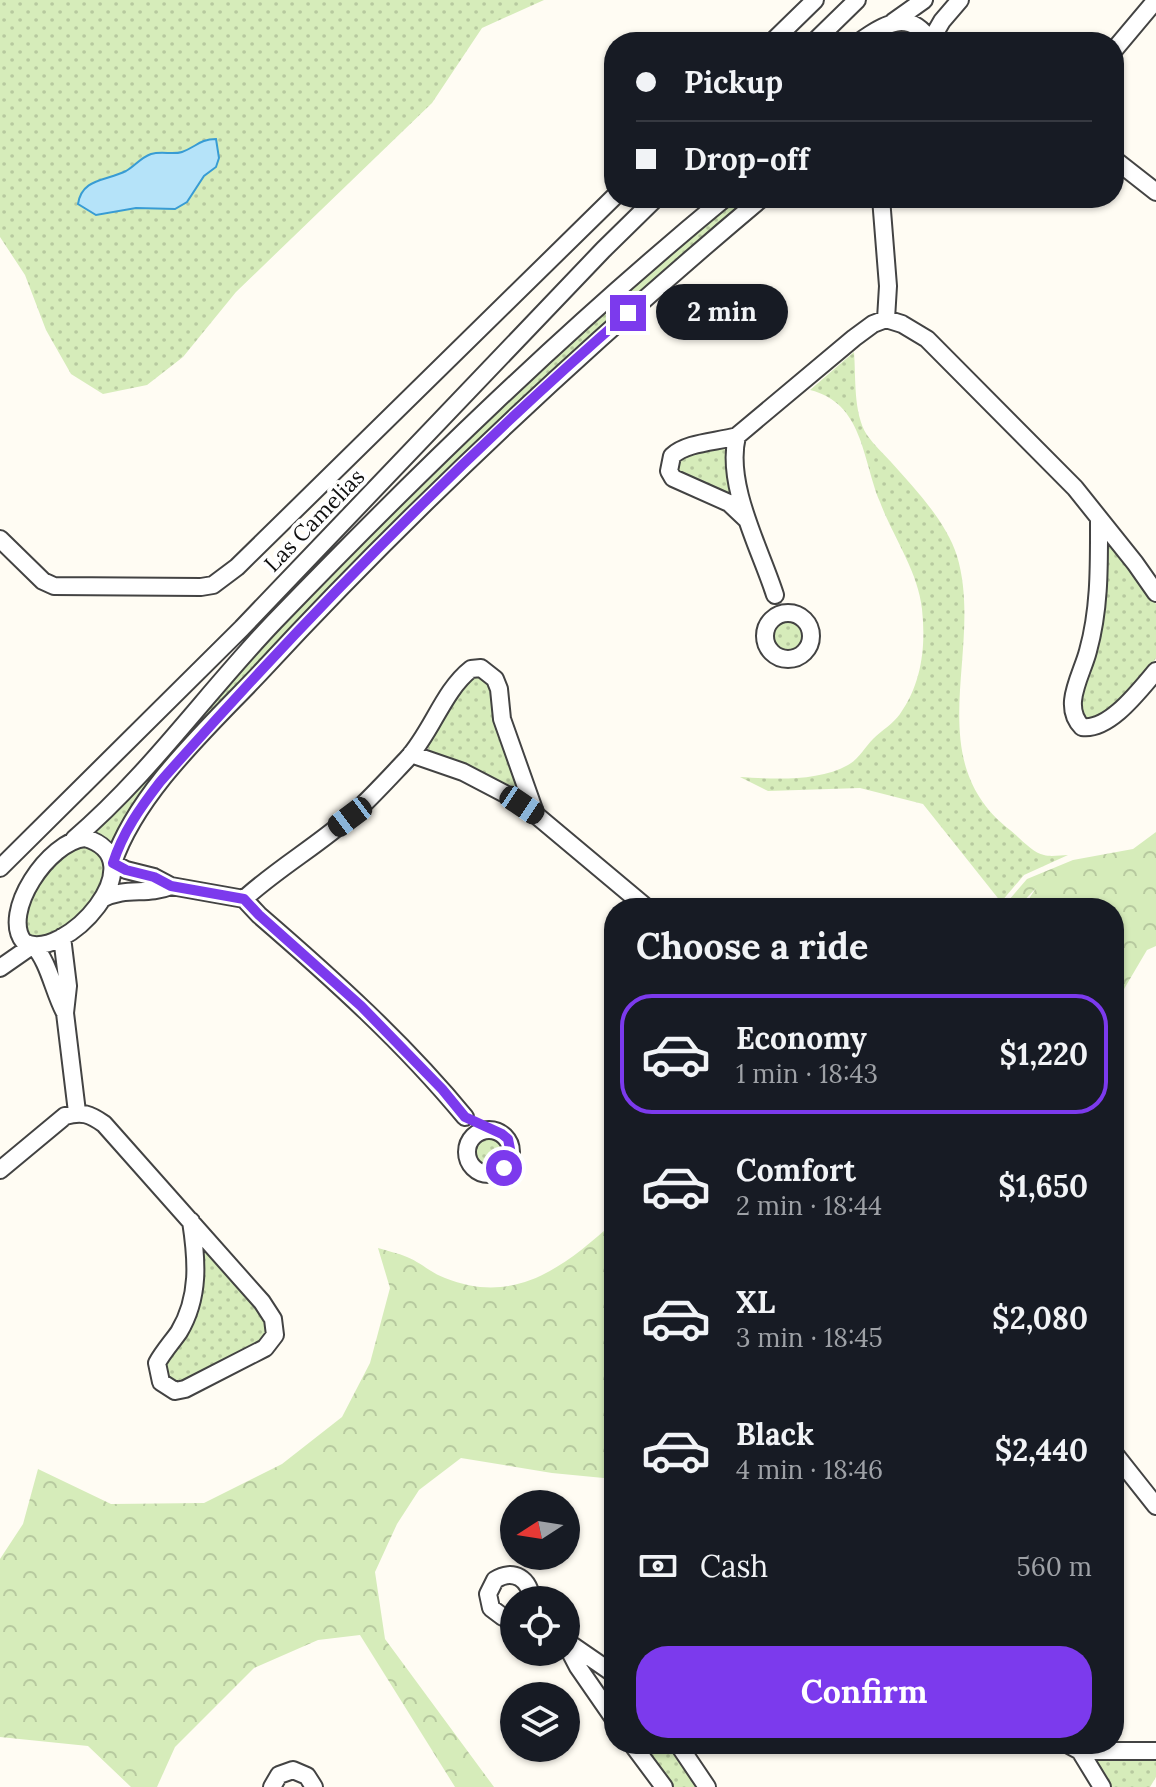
<!DOCTYPE html>
<html lang="en">
<head>
<meta charset="utf-8">
<style>
  :root { --surface:#171b24; --page:#242831; --text:#f1f3f6; --muted:#9ea1a6; --line:#363941; --accent:#7c3aed }
  body { margin:0; font-family:Lora,serif; background:var(--page); color:var(--text); height:100vh; display:flex; flex-direction:column; font-size:30px; white-space:nowrap }
  * { box-sizing:border-box; margin:0 }
  p { font-size:26px; color:var(--muted) }
  .icon { flex:none; width:44px; height:44px; fill:none; stroke:currentColor; stroke-width:2; stroke-linecap:round; stroke-linejoin:round }
  .map { position:relative; flex:1; overflow:hidden }
  .details { position:absolute; left:604px; top:898px; width:520px; height:856px; display:flex; flex-direction:column; background:var(--surface); border-radius:32px; box-shadow:0 2px 6px #0004 }
  .details>* { flex:none }
  .hud { position:absolute; left:604px; top:32px; width:520px; height:176px; border-radius:32px; box-shadow:0 2px 6px #0004; display:grid; align-content:center; height:176px; padding:0 32px; background:var(--surface) }
  .needle { width:52px; rotate:258deg }
  .buttons { position:absolute; left:500px; top:1490px; display:grid; gap:16px }
  .buttons a { display:grid; place-items:center; width:80px; height:80px; border-radius:50%; background:var(--surface); box-shadow:0 2px 6px #0004; font-size:40px }
  .end { position:absolute; width:36px; height:36px; margin:-18px; border:10px solid #7c3aed; background:#fff; box-shadow:0 0 0 4px #fff }
  .from { border-radius:50% }
  .bubble { position:absolute; height:56px; border-radius:28px; background:var(--surface); box-shadow:0 2px 6px #0004; font-size:26px; font-weight:700; line-height:56px; text-align:center }
  .car { position:absolute; width:24px; height:48px; margin:-24px -12px; border-radius:10px; box-shadow:0 0 6px 2px #0007; background:linear-gradient(#222 24%,#8ab4d8 0 40%,#222 0 76%,#8ab4d8 0 86%,#222 0) }
  .hud b { display:flex; align-items:center; gap:28px; height:76px; font-size:30px }
  .hud b+b { border-top:2px solid var(--line) }
  .hud i { width:20px; height:20px; background:var(--text) }
  ul { padding:0; list-style:none }
  li { display:flex; align-items:center; gap:24px; height:120px; margin:0 16px 12px; padding:0 16px; border:4px solid transparent; border-radius:32px }
  li div { flex:1 }
  li b { display:block; font-size:30px }
  li em { font-style:normal; font-weight:700 }
  li.selected { border-color:var(--accent) }
  li>.icon { width:72px; height:72px; stroke-width:1.5 }
  h2 { padding:0 32px; font-size:36px; line-height:96px }
  .pay { display:flex; align-items:center; gap:20px; height:88px; padding:0 32px; font-size:30px }
  .pay p { margin-inline-start:auto }
  .button { display:flex; gap:16px; margin-top:auto; padding:16px 32px }
  .button a { flex:1; height:92px; border-radius:32px; background:var(--accent); color:#fff; font-size:32px; font-weight:700; line-height:92px; text-align:center }
  .map>svg:first-child { display:block }
  .grass { fill:url(#grass-dots) }
  .park { fill:url(#park-crowns) }
  .water { fill:#b5e3f9; stroke:#389cd4; stroke-width:2 }
  .lines { fill:none; stroke-linecap:round; stroke-linejoin:round }
  .street-casing { stroke:#434343; stroke-width:20 }
  .street { stroke:#fff; stroke-width:16 }
  .route { stroke:#7c3aed; stroke-width:10 }
  .labels { text-anchor:middle; dominant-baseline:central; stroke-width:8; stroke-linejoin:round; paint-order:stroke }
  .street-label { font-size:22px; fill:#101010; stroke:#fff }
</style>
</head>
<body>
<div class="map">
<svg width="1156" height="1787" viewBox="0 0 1156 1787">
  <defs>
    <pattern id="grass-dots" width="8" height="8" patternUnits="userSpaceOnUse" patternTransform="scale(2)"><rect width="8" height="8" fill="#d6ecba"/><path d="M2 2h.1M6 6h.1" fill="none" stroke="#b7c99f" stroke-width="1.8" stroke-linecap="round"/></pattern>
    <pattern id="park-crowns" width="20" height="18" patternUnits="userSpaceOnUse" patternTransform="scale(2)"><rect width="20" height="18" fill="#d6ecba"/><path d="M2 6a3 3 0 1 1 6 0M12 15a3 3 0 1 1 6 0" fill="none" stroke="#b7c99f"/></pattern>
  </defs>
  <rect width="100%" height="100%" fill="#fffcf3"/>
  <!-- grass -->
  <path class="grass" d="M 0,0 L 544,0 L 482,28 L 432,103 L 236,292 L 183,357 L 147,385 L 103,394 L 71,374 L 46,330 L 25,275 L 0,237 Z
    M 737,198 L 751,198 C 648,288 542,376 444,472 C 378,537 315,605 252,673 C 206,723 138,784 111,846 L 105,837 L 96,833 L 98,827 L 111,817 C 210,707 306,595 412,491 C 516,389 626,293 737,198 Z
    M 854,352 C 856,377 853,413 867,435 C 874,445 883,453 891,462 C 915,489 946,521 957,556 C 985,649 918,759 1010,830 C 1019,837 1033,853 1044,855 C 1051,857 1061,855 1068,855 L 1024,875 L 1001,902 L 923,804 L 860,788 L 768,791 L 740,777 C 773,779 818,782 848,765 C 859,759 865,747 873,739 C 882,730 893,724 900,714 C 922,683 926,646 922,609 C 918,571 893,537 880,502 C 862,458 863,403 810,390 Z
    M 725,444 L 732,496 L 678,471 L 676,461 L 680,452 Z
    M 1110,543 L 1156,604 L 1156,658 L 1146,674 L 1098,719 L 1081,717 L 1078,708 L 1104,548 Z
    M771 636a17 17 0 1 1 34 0a17 17 0 1 1-34 0Z
    M 475,674 L 488,678 L 522,787 L 515,787 L 430,752 L 426,745 L 429,736 L 468,680 Z
    M 81,842 L 107,861 L 102,889 L 64,931 L 46,938 L 31,938 L 19,926 L 24,887 Z
    M472 1151a17 17 0 1 1 34 0a17 17 0 1 1-34 0Z
    M 206,1248 L 211,1249 L 266,1321 L 268,1332 L 261,1342 L 177,1383 L 168,1379 C 157,1352 192,1325 200,1300 C 205,1283 203,1267 201,1249 Z
    M 641,1744 L 671,1744 L 700,1787 L 674,1787 Z
    M 1156,1756 L 1156,1777 L 1150,1787 L 1109,1787 L 1096,1765 L 1098,1759 Z"/>
  <!-- park -->
  <path class="park" d="M 1156,832 L 1156,946 L 1147,950 L 1114,1006 L 1114,908 L 1023,908 L 1036,888 L 1017,908 L 1002,908 L 1027,879 L 1073,860 L 1133,849 Z
    M 614,1222 L 614,1479 L 552,1473 L 461,1458 L 419,1490 L 397,1524 L 375,1572 L 385,1639 L 494,1787 L 455,1787 L 360,1635 L 318,1640 L 254,1668 L 175,1747 L 157,1787 L 131,1787 L 88,1746 L 0,1737 L 0,1559 L 23,1524 L 38,1469 L 111,1504 L 204,1503 L 282,1464 L 342,1417 L 370,1363 L 390,1288 L 378,1248 C 387,1251 398,1253 407,1257 C 420,1262 431,1273 445,1278 C 515,1306 564,1267 614,1222 Z"/>
  <!-- water -->
  <path class="water" d="M 216,139 L 219,158 L 216,167 L 204,176 L 187,202 L 175,209 L 136,208 L 96,215 L 78,204 C 82,178 106,181 126,171 C 135,166 140,158 151,154 C 162,151 173,155 182,152 C 196,147 200,139 216,139 Z"/>
  <g class="lines">
    <!-- street casing -->
    <g class="street-casing">
      <path id="street" d="M 893,22 L 924,0
        M 931,40 L 942,21 L 960,0
        M 772,42 L 815,0
        M 814,42 L 857,0
        M 859,42 C 884,24 910,8 931,42
        M 1114,50 L 1156,0
        M 1114,159 L 1156,192
        M 881,198 L 888,286 L 886,319
        M 737,436 C 725,485 760,548 775,595
        M 747,520 L 729,503 L 673,478 L 669,471 L 672,456 C 687,442 717,442 737,436 L 854,338 L 873,324 L 886,319 L 902,324 L 927,339 L 1075,488 L 1135,563 L 1156,593
        M 1099,520 C 1099,564 1100,608 1088,651 C 1082,675 1061,706 1082,727 C 1109,731 1139,691 1156,671
        M 0,539 L 43,581 L 54,586 L 201,587 L 213,585 L 237,567 L 614,197
        M765 636a23 23 0 1 1 46 0a23 23 0 1 1-46 0Z
        M 411,754 L 463,772 L 507,795 L 536,815 L 647,908
        M 85,838 C 159,859 64,964 24,942 C 0,913 49,841 85,838 Z
        M 74,839 C 149,775 207,692 275,621 C 418,473 566,329 725,198
        M 0,868 L 242,628 L 603,250 L 656,198
        M 102,899 C 127,886 146,896 171,886
        M 244,899 L 171,886 L 154,877 L 126,870 L 113,863 C 137,792 209,727 260,673 C 417,503 585,347 762,198
        M 62,937 L 68,986 L 65,1013 L 77,1112
        M 0,968 L 33,945 C 49,962 53,990 64,1011
        M 465,1117 C 404,1043 332,978 259,915 L 244,899 C 278,868 317,846 351,816 C 371,798 389,778 407,759 C 432,732 443,691 471,669 L 481,668 L 495,679 L 499,689 L 502,719 L 536,815
        M467 1152a22 22 0 1 1 44 0a22 22 0 1 1-44 0Z
        M 0,1170 L 65,1116 C 82,1111 90,1114 104,1124 L 262,1302 L 273,1319 L 275,1335 L 265,1348 L 185,1389 L 175,1391 L 161,1382 L 157,1363 C 163,1352 172,1342 179,1332 C 200,1297 197,1260 191,1221
        M 1114,1453 L 1156,1506
        M 514,1618 L 503,1617 L 491,1608 L 488,1594 L 495,1580 C 513,1568 531,1579 531,1600
        M 566,1641 L 614,1674
        M 566,1644 L 578,1667 L 614,1719
        M 632,1744 L 664,1787
        M 678,1744 L 707,1787
        M 1067,1744 L 1080,1751 L 1156,1751
        M 1080,1751 L 1102,1787
        M 272,1787 L 279,1775 L 293,1770 L 307,1776 L 314,1787"/>
    </g>
    <!-- street -->
    <use href="#street" class="street"/>
  </g>
  <g class="lines">
    <!-- route -->
    <path class="route" d="M 504,1168 L 511,1154 L 508,1139 L 502,1134 L 465,1117 L 442,1089 L 361,1006 L 259,915 L 244,899 L 171,886 L 154,877 L 126,870 L 113,863 C 123,832 140,808 160,782 C 307,616 461,458 628,313"/>
  </g>
  <g class="labels">
    <!-- street labels -->
    <g class="street-label">
      <text transform="translate(314 520) rotate(-46)">Las Camelias</text>
    </g>
  </g>
</svg>
<div class="buttons">
<a><svg class="needle" viewBox="-14 -14 28 28"><path d="M0-13l5 13h-10z" fill="#e53935"/><path d="M0 13l5-13h-10z" fill="#9ea1a6"/></svg></a>
<a><svg class="icon" aria-label="locate" viewBox="0 0 24 24"><circle cx="12" cy="12" r="6"/><path d="M12 2v4M12 18v4M2 12h4M18 12h4"/></svg></a>
<a><svg class="icon" aria-label="layers" viewBox="0 0 24 24"><path d="M12 4l9 5-9 5-9-5zM3 14l9 5 9-5"/></svg></a>
</div>
<i class="end from" style="left:504px;top:1168px"></i>
<i class="end" style="left:628px;top:313px"></i>
<div class="bubble" style="left:656px;top:284px;width:132px">2 min</div>
<i class="car" style="left:522px;top:805px;rotate:124deg"></i>
<i class="car" style="left:350px;top:817px;rotate:233deg"></i>
<div class="hud">
<b><i class="from"></i>Pickup</b>
<b><i></i>Drop-off</b>
</div>
<section class="details">
<h2>Choose a ride</h2>
<ul>
<li class="selected"><svg class="icon" aria-label="car" viewBox="0 0 24 24"><path d="M5 17H2v-5l4-1 3-4h7l3 4 3 1v5h-3M9 17h6M6 11h13"/><circle cx="7" cy="17" r="2"/><circle cx="17" cy="17" r="2"/></svg><div><b>Economy</b><p>1 min · 18:43</p></div><em>$1,220</em></li>
<li><svg class="icon" aria-label="car" viewBox="0 0 24 24"><path d="M5 17H2v-5l4-1 3-4h7l3 4 3 1v5h-3M9 17h6M6 11h13"/><circle cx="7" cy="17" r="2"/><circle cx="17" cy="17" r="2"/></svg><div><b>Comfort</b><p>2 min · 18:44</p></div><em>$1,650</em></li>
<li><svg class="icon" aria-label="car" viewBox="0 0 24 24"><path d="M5 17H2v-5l4-1 3-4h7l3 4 3 1v5h-3M9 17h6M6 11h13"/><circle cx="7" cy="17" r="2"/><circle cx="17" cy="17" r="2"/></svg><div><b>XL</b><p>3 min · 18:45</p></div><em>$2,080</em></li>
<li><svg class="icon" aria-label="car" viewBox="0 0 24 24"><path d="M5 17H2v-5l4-1 3-4h7l3 4 3 1v5h-3M9 17h6M6 11h13"/><circle cx="7" cy="17" r="2"/><circle cx="17" cy="17" r="2"/></svg><div><b>Black</b><p>4 min · 18:46</p></div><em>$2,440</em></li>
</ul>
<div class="pay"><svg class="icon" aria-label="cash" viewBox="0 0 24 24"><path d="M3 7h18v10H3z"/><circle cx="12" cy="12" r="2"/></svg>Cash<p>560 m</p></div>
<div class="button"><a>Confirm</a></div>
</section>
</div>
</body>
</html>
